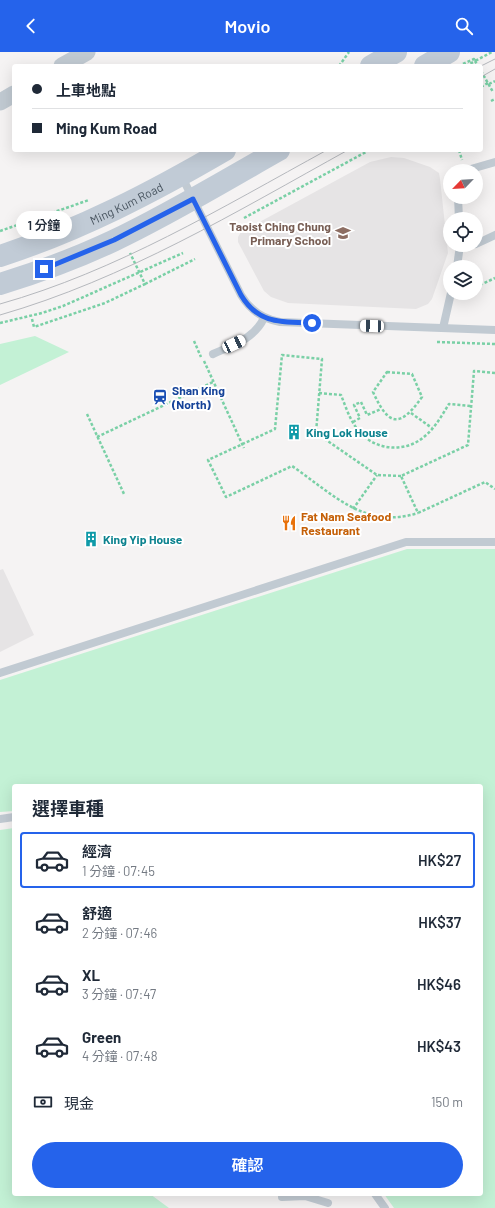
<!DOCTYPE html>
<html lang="zh-TW">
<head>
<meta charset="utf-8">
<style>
  :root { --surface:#fff; --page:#f2f2f3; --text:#1f2937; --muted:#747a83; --line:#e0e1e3; --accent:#2563eb }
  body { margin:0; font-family:Barlow,"Noto Sans TC",sans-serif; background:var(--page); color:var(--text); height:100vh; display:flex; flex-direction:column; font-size:15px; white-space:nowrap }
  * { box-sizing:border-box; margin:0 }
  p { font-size:13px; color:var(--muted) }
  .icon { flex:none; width:22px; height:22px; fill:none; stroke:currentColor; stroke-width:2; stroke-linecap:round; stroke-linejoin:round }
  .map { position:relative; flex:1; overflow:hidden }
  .panel { position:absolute; left:12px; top:732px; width:471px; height:412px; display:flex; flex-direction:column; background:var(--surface); border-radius:4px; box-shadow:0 4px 16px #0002 }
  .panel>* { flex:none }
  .guide { position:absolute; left:12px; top:12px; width:471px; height:88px; border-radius:4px; box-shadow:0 4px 16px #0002; display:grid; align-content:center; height:88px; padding:0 20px; background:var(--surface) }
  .needle { width:26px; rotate:245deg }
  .fabs { position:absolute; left:443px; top:112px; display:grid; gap:8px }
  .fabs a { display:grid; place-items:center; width:40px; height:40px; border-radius:50%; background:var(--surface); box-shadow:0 4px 16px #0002; font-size:20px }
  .end { position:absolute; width:18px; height:18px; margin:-9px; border:5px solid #2563eb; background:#fff; box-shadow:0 0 0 2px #fff }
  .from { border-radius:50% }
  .bubble { position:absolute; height:28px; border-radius:14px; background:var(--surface); box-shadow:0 4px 16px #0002; font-size:13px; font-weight:600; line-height:28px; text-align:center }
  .car { position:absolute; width:12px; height:24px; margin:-12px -6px; border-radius:5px; box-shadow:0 0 3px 1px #0007; background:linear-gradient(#fff 24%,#345 0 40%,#fff 0 76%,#345 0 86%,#fff 0) }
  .guide b { display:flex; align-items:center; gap:14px; height:38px; font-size:15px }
  .guide b+b { border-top:1px solid var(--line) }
  .guide i { width:10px; height:10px; background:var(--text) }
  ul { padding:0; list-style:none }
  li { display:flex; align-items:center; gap:12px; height:56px; margin:0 8px 6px; padding:0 12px; border:2px solid transparent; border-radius:4px }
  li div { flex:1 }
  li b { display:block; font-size:15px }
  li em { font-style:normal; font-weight:600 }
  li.on { border-color:var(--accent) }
  li>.icon { width:36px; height:36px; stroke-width:1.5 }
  h2 { padding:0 20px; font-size:18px; line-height:48px }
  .pay { display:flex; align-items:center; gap:10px; height:44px; padding:0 20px; font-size:15px }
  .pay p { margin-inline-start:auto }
  .button { display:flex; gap:8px; margin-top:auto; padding:8px 20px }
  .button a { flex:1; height:46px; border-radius:24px; background:var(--accent); color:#fff; font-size:16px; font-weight:600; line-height:46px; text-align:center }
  header { display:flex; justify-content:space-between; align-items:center; height:52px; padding:0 20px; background:var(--accent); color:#fff; font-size:18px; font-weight:600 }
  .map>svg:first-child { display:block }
  .education { fill:#e6e4e5 }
  .green { fill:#c3f1d5 }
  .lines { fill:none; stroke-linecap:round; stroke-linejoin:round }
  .path { stroke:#7ad0a6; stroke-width:2.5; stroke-dasharray:3 2; stroke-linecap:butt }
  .lane { stroke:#c1cad2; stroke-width:8 }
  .street { stroke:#c1cad2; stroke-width:17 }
  .secondary { stroke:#c1cbd6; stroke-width:22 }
  .tram { stroke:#b5b8bd; stroke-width:1 }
  .route { stroke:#2563eb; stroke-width:5 }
  .labels { text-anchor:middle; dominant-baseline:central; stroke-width:4; stroke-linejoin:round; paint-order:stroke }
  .street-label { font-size:12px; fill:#4a5661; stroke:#fff }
  .education-label { font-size:12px; font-weight:bold; fill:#785e54; stroke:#fff; text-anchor:end }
  .transit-label { font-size:12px; font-weight:bold; fill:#164399; stroke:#fff; text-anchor:start }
  .culture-label { font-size:12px; font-weight:bold; fill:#0d838f; stroke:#fff; text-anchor:start }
  .food-label { font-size:12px; font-weight:bold; fill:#c56008; stroke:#fff; text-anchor:start }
</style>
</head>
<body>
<header><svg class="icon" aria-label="back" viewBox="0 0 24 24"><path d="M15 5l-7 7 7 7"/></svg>Movio<svg class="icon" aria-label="search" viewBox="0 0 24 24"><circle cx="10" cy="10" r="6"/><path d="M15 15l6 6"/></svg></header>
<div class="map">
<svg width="495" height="1156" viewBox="0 0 495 1156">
  <rect width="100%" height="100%" fill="#f5f3f3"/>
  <!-- education -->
  <path class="education" d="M 391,105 L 404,106 L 430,115 L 439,121 L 440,127 L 448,201 L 432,247 L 428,252 L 416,257 L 288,251 L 271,245 L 264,239 L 238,190 L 238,185 L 241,180 L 370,110 Z
    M 3,517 L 34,583 L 0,600 L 0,518 Z"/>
  <!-- green -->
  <path class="green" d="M 35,284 L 69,300 L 0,333 L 0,292 Z
    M 407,497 L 495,497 L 495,1156 L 394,1156 L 384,1142 L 481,1142 L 481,734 L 14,734 L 14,759 L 0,760 L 0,628 Z
    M 14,776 L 14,1142 L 150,1142 L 169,1156 L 0,1156 L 0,778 Z"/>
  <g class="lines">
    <!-- path -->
    <path class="path" d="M 463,12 L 474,7 L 475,9 L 492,0
      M 339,14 L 349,0
      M 466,14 L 475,9 L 478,14
      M 481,19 L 493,40
      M 489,32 L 495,29
      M 481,35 L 488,31
      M 491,49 L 495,47
      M 459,98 L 462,108
      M 244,166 L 366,100
      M 0,179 L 89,148
      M 145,232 L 195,207
      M 480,233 L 495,226
      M 32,267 L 34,275 L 105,251 L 145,232 L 130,201
      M 0,271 L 42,261 L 63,254 L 183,201
      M 194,289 L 201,305
      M 437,290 L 495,292
      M 204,309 L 244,396
      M 387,320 L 412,322 L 422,345 C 400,376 389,375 373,340 Z
      M 495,321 L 474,319 L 468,393 L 401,424 L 418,461 L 485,430 L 495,437
      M 319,341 L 341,343 C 345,353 349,365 355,374 C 370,398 404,403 425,384 C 435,376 442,363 449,352 L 471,354
      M 411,361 L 432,376
      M 87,362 L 124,442
      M 353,370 L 360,366 L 354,353 L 361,350 L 367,363 L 381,357
      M 97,385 L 213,330
      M 401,424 L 377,423 L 316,381 L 322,307 L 282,303 L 275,377 L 208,408 L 226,445 L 292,414 C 333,442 365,478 418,461
      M 353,457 L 377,423"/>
    <!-- lane -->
    <path class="lane" d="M 464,119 L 495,110
      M 181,123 L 241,243 C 250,258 262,267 280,270 L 495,278
      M 458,145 L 459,167
      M 476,192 L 495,183
      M 457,215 L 460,193
      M 443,276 L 451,241
      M 213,302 C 233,293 254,287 264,266
      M 0,621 L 406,490 L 495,490
      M 0,767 L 14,765
      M 375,1142 L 385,1156
      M 282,1145 L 305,1144 L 328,1151"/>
    <!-- street -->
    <path class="street" d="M 62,14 L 87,0
      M 0,50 L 14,42"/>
    <!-- secondary -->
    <g class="secondary">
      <path d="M 371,14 L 396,0"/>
      <path d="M 425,14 L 449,0"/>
      <path id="s1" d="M 0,204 C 80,178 153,140 225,98"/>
      <path d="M 0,232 C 39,220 77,206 113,189 C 170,162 224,129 279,98"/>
    </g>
    <!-- tram -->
    <path class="tram" d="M 481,14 L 495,7
      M 481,25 L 495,17
      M 0,252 C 117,219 221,156 327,98
      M 0,263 C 125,227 236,160 348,98"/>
  </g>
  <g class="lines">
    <!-- route -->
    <path class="route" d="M 44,217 L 114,188 L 193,147 L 241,243 C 258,272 281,270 312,271"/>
  </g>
  <!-- icons -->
  <defs>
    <g id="school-bare" transform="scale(1.2)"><path d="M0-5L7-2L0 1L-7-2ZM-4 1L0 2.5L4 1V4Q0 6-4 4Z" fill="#8d6e63" stroke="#fff" stroke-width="2.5" paint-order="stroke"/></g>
    <g id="station-bare" transform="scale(1.2)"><path d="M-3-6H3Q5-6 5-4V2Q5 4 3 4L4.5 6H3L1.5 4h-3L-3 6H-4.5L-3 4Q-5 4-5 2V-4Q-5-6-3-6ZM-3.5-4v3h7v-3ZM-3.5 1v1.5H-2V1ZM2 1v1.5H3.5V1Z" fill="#1a4fb4" stroke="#fff" stroke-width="2.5" paint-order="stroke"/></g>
    <g id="building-bare" transform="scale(1.2)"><path d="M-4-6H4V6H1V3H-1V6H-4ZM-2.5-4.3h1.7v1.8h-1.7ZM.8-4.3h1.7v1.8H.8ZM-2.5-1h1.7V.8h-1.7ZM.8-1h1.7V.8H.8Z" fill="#0f9aa8" stroke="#fff" stroke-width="2.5" paint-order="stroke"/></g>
    <g id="restaurant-bare" transform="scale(1.2)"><path d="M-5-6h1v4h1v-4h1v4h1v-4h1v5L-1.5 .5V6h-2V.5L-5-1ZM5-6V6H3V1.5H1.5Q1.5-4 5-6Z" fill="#e8710a" stroke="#fff" stroke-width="2.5" paint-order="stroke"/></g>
  </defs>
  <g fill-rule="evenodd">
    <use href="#school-bare" x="343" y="181"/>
    <use href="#station-bare" x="160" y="345"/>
    <use href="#building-bare" x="294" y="380"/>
    <use href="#restaurant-bare" x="289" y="471"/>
    <use href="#building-bare" x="91" y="487"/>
  </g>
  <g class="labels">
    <!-- street labels -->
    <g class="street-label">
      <text stroke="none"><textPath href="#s1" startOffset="137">Ming Kum Road</textPath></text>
    </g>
    <!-- education labels -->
    <g class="education-label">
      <text x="331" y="174">Taoist Ching Chung<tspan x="331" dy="14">Primary School</tspan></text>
    </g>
    <!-- transit labels -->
    <g class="transit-label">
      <text x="172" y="338">Shan King<tspan x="172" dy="14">(North)</tspan></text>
    </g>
    <!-- culture labels -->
    <g class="culture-label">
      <text x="306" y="380">King Lok House</text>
      <text x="103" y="487">King Yip House</text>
    </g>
    <!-- food labels -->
    <g class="food-label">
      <text x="301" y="464">Fat Nam Seafood<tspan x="301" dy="14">Restaurant</tspan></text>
    </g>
  </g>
</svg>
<div class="fabs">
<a><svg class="needle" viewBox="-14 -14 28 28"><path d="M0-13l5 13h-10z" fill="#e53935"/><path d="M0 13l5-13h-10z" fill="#747a83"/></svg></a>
<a><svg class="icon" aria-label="locate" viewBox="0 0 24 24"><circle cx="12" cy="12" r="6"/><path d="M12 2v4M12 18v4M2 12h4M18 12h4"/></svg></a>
<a><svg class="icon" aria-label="layers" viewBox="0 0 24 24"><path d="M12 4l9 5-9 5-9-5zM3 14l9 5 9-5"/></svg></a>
</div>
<i class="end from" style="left:312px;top:271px"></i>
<i class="end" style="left:44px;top:217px"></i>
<div class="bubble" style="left:16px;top:159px;width:56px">1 分鐘</div>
<i class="car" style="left:372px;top:274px;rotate:272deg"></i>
<i class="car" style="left:234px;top:292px;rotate:65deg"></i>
<div class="guide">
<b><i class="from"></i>上車地點</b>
<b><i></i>Ming Kum Road</b>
</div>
<section class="panel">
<h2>選擇車種</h2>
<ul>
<li class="on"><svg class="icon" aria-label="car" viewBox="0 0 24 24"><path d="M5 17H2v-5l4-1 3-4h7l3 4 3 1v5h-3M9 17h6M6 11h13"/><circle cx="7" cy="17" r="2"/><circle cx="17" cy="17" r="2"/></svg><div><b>經濟</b><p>1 分鐘 · 07:45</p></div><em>HK$27</em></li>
<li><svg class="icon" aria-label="car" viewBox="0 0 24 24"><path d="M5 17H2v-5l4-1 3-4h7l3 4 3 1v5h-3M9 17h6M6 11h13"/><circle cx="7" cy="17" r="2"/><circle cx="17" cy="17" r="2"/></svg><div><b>舒適</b><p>2 分鐘 · 07:46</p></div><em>HK$37</em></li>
<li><svg class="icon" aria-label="car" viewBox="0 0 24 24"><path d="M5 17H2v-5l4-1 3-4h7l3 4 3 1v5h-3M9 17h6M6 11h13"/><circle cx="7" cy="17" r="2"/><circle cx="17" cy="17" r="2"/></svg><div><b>XL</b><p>3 分鐘 · 07:47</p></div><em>HK$46</em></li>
<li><svg class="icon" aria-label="car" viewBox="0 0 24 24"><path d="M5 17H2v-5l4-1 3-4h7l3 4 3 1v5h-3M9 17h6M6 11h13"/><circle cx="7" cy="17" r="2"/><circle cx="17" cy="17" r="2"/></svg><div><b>Green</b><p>4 分鐘 · 07:48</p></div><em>HK$43</em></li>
</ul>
<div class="pay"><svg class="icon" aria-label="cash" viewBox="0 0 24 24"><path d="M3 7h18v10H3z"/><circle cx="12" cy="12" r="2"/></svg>現金<p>150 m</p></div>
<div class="button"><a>確認</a></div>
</section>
</div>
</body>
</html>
